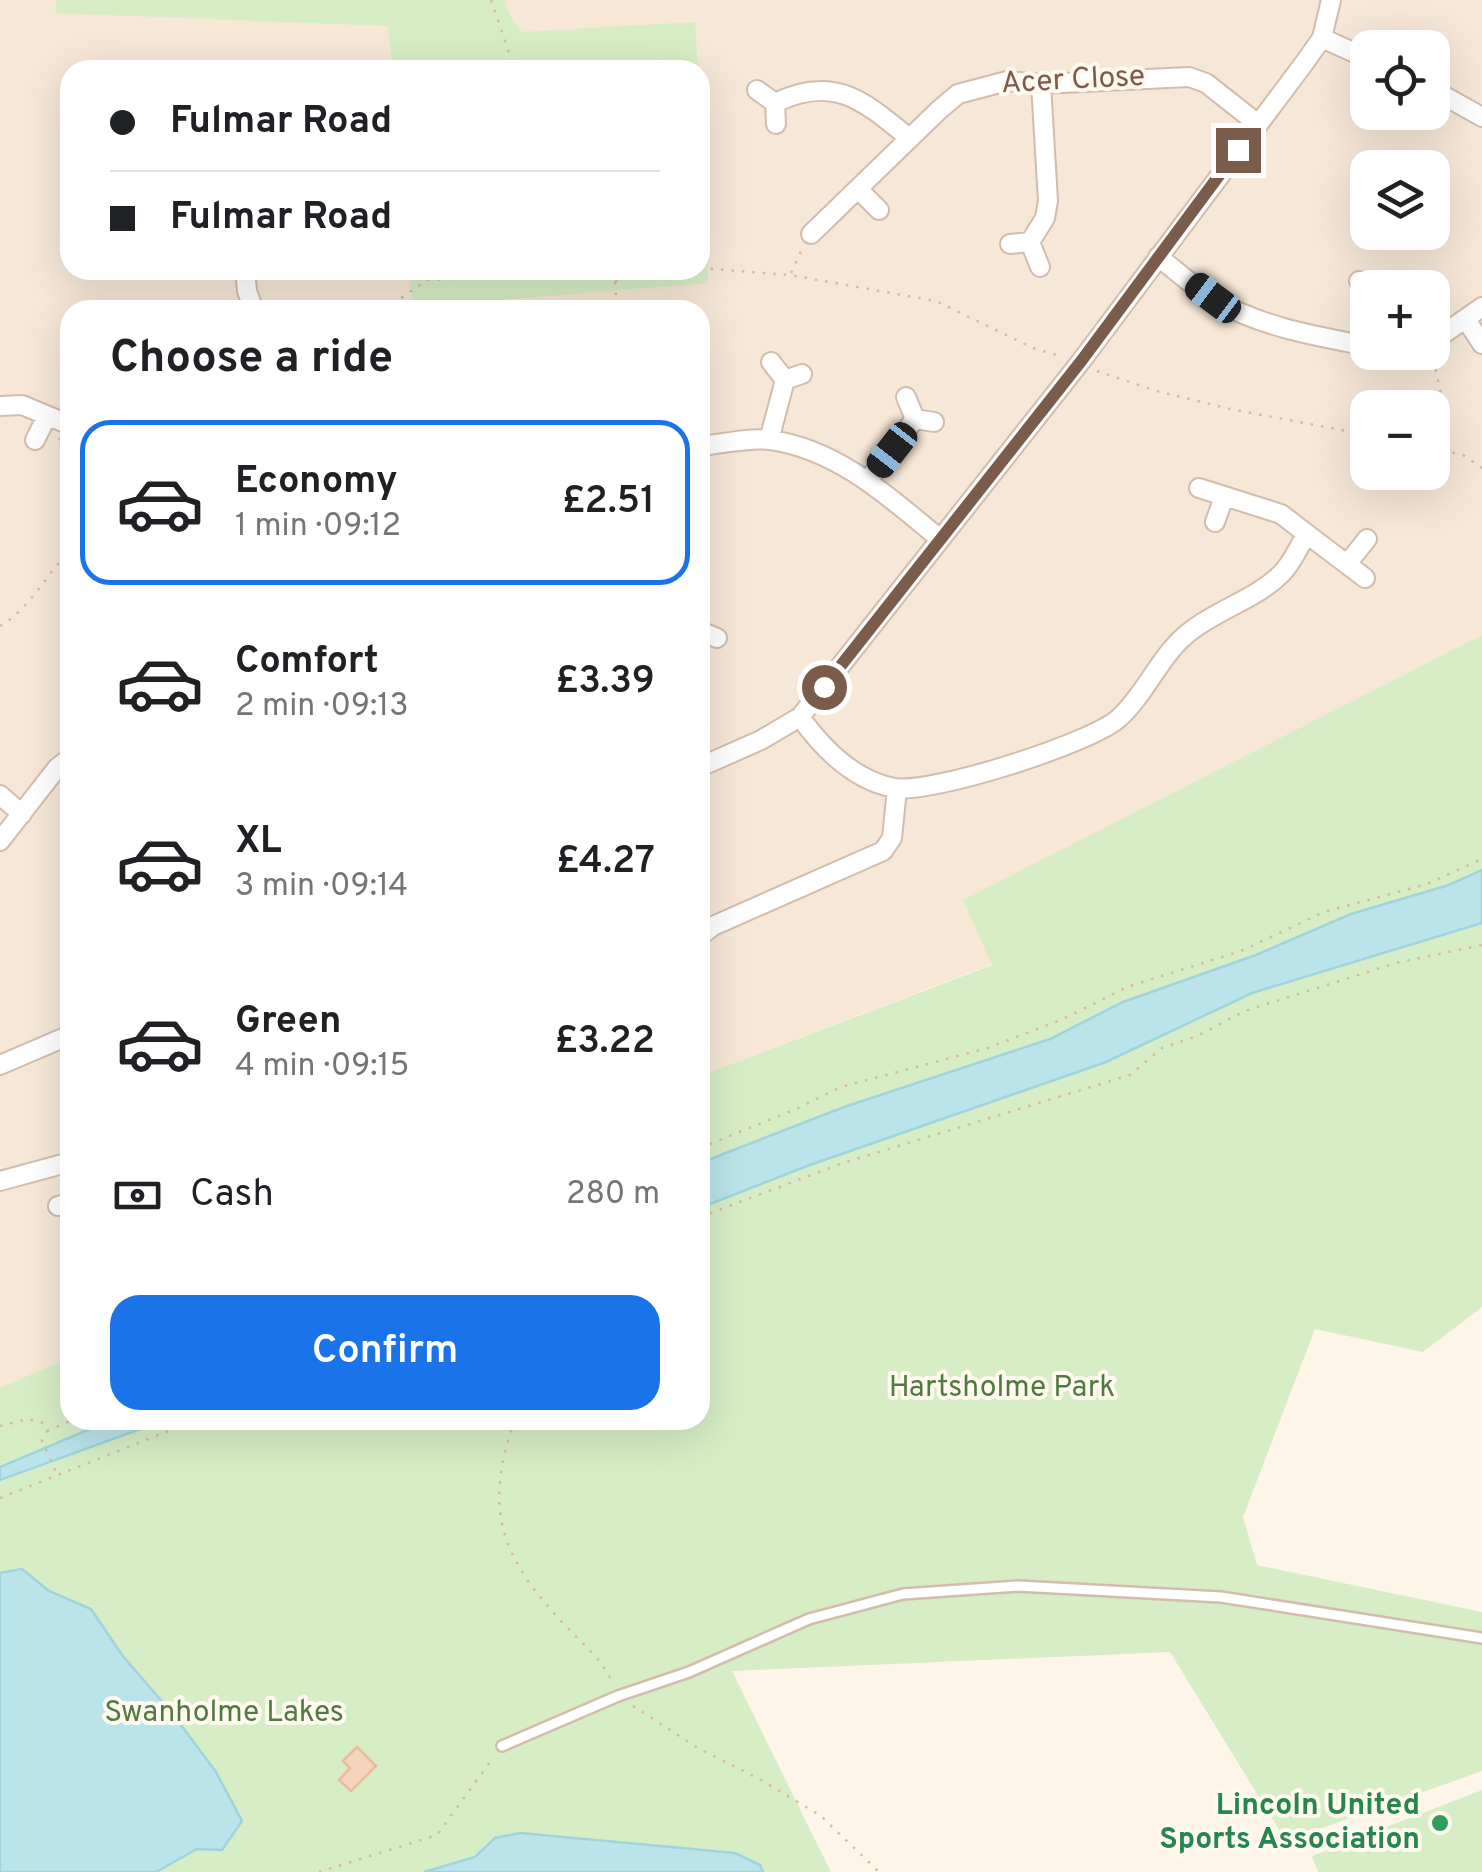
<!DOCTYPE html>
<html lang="en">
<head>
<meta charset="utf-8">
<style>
  :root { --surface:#fff; --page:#f2f2f2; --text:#202124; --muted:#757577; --line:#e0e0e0; --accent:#1a73e8 }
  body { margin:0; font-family:Overpass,sans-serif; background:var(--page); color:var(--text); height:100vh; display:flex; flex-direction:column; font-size:38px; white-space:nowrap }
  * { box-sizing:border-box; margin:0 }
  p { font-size:32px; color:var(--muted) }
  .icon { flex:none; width:55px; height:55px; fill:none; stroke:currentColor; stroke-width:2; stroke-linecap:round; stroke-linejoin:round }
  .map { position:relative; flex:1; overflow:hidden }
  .drawer { position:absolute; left:60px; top:300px; width:650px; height:1130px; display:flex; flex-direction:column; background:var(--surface); border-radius:30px; box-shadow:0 10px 40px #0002 }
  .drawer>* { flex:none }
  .guide { position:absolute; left:60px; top:60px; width:650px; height:220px; border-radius:30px; box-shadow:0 10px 40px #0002; display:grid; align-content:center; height:220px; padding:0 50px; background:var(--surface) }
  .buttons { position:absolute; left:1350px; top:30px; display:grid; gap:20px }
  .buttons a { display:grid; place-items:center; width:100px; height:100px; border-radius:20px; background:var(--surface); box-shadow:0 10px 40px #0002; font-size:50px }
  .end { position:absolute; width:45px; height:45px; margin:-22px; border:12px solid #7b5b4a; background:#fff; box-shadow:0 0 0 5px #fff }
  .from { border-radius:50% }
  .car { position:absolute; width:30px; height:60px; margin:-30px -15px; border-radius:12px; box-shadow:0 0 8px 2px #0007; background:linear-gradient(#222 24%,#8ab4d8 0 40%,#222 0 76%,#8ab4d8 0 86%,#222 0) }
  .guide b { display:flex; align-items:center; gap:35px; height:95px; font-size:38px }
  .guide b+b { border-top:2px solid var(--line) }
  .guide i { width:25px; height:25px; background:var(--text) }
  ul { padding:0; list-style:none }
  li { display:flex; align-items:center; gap:30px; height:165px; margin:0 20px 15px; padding:0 30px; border:5px solid transparent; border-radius:30px }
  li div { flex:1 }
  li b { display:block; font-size:38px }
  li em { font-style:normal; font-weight:600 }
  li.active { border-color:var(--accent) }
  li>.icon { width:90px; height:90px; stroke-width:1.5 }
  h2 { padding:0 50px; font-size:45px; line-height:120px }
  .pay { display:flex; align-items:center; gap:25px; height:110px; padding:0 50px; font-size:38px }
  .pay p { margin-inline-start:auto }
  .cta { display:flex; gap:20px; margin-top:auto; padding:20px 50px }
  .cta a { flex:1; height:115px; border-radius:30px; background:var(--accent); color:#fff; font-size:40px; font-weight:600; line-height:115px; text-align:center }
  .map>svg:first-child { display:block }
  .residential { fill:#f6e7d6; fill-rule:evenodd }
  .green { fill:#d6edc5 }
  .water { fill:#bbe3ea; stroke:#a0d3dc; stroke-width:2.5 }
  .building { fill:#f5d4be; stroke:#e9ba9d; stroke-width:2.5 }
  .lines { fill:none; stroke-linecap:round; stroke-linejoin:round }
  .service-casing { stroke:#d2bdac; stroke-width:14 }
  .minor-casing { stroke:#d2bdac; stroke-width:22 }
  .path { stroke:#dbb7a0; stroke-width:2.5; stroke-dasharray:2.5 8; stroke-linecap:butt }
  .service { stroke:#fff; stroke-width:9 }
  .minor { stroke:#fff; stroke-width:18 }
  .route { stroke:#7b5b4a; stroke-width:12 }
  .leisure-dot { fill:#2e9e5b; stroke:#fff9f0; stroke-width:4 }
  .labels { text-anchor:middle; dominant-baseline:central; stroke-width:8; stroke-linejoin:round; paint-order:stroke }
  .street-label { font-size:30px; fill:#7b5b4a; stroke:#fff9f0 }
  .park-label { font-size:30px; fill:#507b3e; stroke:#fff9f0 }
  .leisure-label { font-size:30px; font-weight:bold; fill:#27864d; stroke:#fff9f0; text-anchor:end }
</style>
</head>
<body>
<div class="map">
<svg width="1482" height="1872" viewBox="0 0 1482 1872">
  <rect width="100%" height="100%" fill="#fef5e9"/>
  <!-- residential -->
  <path class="residential" d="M 0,0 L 1482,0 L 1482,635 L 964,900 L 992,964 L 700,1076 L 700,310 L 70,310 L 70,1357 L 0,1388 ZM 1368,48 L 1432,48 L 1432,112 L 1368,112 ZM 70,70 L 700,70 L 700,270 L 70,270 ZM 1368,168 L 1432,168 L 1432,232 L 1368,232 ZM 1368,288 L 1432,288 L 1432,352 L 1368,352 ZM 1368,408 L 1432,408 L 1432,472 L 1368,472 Z"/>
  <!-- green -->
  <path class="green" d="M 57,0 L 505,0 L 509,14 L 522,32 L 695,22 L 698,70 L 393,70 L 388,26 L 55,13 Z
    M 700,120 L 708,283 L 413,307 L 410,270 L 700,270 Z
    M 1482,635 L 1482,870 L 1449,885 L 1351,914 L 1256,955 L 1123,1002 L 1050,1039 L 844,1107 L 700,1163 L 700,1076 L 992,965 L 963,900 Z
    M 1482,923 L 1482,1307 L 1423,1352 L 1315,1329 L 1243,1517 L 1257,1565 L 1482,1612 L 1482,1771 L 1286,1841 L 1170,1652 L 732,1671 L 831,1872 L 0,1872 L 0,1480 L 165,1420 L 700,1420 L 700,1208 L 807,1166 L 1106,1062 L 1252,993 Z
    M 70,1357 L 70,1420 L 111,1420 L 0,1467 L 0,1388 Z
    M 1482,1790 L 1482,1872 L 1318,1872 L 1312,1856 Z"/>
  <!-- water -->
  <path class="water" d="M 1482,870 L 1482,923 L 1252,993 L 1106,1062 L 807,1166 L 700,1208 L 700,1163 L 844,1107 L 1050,1039 L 1123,1002 L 1256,955 L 1351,914 L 1449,885 Z
    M 111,1420 L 165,1420 L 0,1480 L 0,1467 Z
    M 22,1569 L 49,1591 L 91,1609 L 122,1655 L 172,1713 L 216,1772 L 242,1821 L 222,1850 L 197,1849 L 156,1872 L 0,1872 L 0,1573 Z
    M 520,1833 L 735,1853 L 760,1865 L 763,1872 L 424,1872 L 475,1857 L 495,1838 Z"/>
  <!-- building -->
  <path class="building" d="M 357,1747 L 376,1766 L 351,1791 L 339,1780 L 350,1768 L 343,1761 Z"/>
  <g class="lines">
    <!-- service casing -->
    <g class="service-casing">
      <path id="service" d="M 502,1746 L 618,1696 L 689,1672 L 809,1619 L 903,1594 L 1018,1586 L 1221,1597 L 1482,1638"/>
    </g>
    <!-- minor casing -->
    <g class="minor-casing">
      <path id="minor" d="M 1322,38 L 1368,59
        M 1432,89 L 1482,117
        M 757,90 L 775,103 L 776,124
        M 775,103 C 834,74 864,101 909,138
        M 859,190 L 879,210
        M 811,234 L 939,110 L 958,94 L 1007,81 L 1041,84 L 1189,77 L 1206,83 L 1258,124
        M 1010,244 L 1030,242
        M 1158,257 C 1177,271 1195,288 1215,300 C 1261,327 1316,336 1368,346
        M 1040,267 L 1030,242 L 1045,218 L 1048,201 L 1041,84
        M 245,270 L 247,291 L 254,310
        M 1359,281 L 1368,289
        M 1467,321 L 1482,344
        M 1432,342 L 1482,307
        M 1362,345 L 1368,322
        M 771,362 L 785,380 L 802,374
        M 906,397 L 915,419 L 934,422
        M 0,406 L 22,405 L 70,425
        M 35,440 L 47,416
        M 769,440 L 785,380
        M 700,446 C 722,444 749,437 771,440 C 839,450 890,498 940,539
        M 868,480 L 915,419
        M 1215,522 L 1224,497
        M 1307,534 L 1365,578
        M 1347,564 L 1367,539
        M 700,631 L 717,638
        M 800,717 C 823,749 854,781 895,788 C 932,794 1092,743 1119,718 C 1147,693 1161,652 1192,630 C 1219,609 1258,598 1282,573 C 1292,563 1299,546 1307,534 L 1281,514 L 1199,488
        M 700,767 L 761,740 L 800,717 L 1082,360 L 1305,62 L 1322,38 L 1331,0
        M 0,795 L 22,814
        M 0,841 L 57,768 L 70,758
        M 700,936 L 713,926 L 883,851 L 892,838 L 897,789
        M 0,1065 L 70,1035
        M 0,1181 L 70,1162
        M 58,1206 L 70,1203"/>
    </g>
    <!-- path -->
    <path class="path" d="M 491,0 L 515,70
      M 700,268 L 790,275 L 936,301 L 1033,348 L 1063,357
      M 791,273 L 802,249
      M 615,282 L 617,310
      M 384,310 L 427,280 L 583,273 L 615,281 L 651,270
      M 1433,359 L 1446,415 L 1449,451
      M 1097,371 L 1153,390 L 1230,409 L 1368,435
      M 59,438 L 70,459
      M 1432,448 L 1463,455 L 1482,468
      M 0,626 C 29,610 46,574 70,551
      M 700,1148 L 796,1109 L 841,1087 L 988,1048 L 1063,1019 L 1127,987 L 1241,951 L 1324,912 L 1427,884 L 1482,859
      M 700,1217 L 843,1163 L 1130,1075 L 1162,1048 L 1197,1036 L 1245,1011 L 1396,963 L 1482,945
      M 515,1420 C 483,1508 500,1556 563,1623 C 581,1643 602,1658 612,1682
      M 0,1426 L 28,1419 L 43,1423 L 47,1431 L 42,1441 L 56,1472
      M 47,1431 L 72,1420
      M 0,1498 L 196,1420
      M 633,1706 L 698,1748 L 761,1780 L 821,1816 L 879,1872
      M 319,1872 L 437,1835 L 493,1758"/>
    <!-- service -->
    <use href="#service" class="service"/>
    <!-- minor -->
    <use href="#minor" class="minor"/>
  </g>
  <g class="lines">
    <!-- route -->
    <path class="route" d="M 824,687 L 1082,360 L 1238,150"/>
  </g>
  <!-- markers -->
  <circle class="leisure-dot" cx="1440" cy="1823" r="10"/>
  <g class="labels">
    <!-- street labels -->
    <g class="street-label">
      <text transform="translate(1073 81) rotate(-3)">Acer Close</text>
    </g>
    <!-- park labels -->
    <g class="park-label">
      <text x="1002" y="1388">Hartsholme Park</text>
      <text x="224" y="1713">Swanholme Lakes</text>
    </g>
    <!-- leisure labels -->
    <g class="leisure-label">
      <text x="1420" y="1806">Lincoln United<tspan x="1420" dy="34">Sports Association</tspan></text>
    </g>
  </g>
</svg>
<div class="buttons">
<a><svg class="icon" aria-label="locate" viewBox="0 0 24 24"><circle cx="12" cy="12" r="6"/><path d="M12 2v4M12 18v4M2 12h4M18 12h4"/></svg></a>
<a><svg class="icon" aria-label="layers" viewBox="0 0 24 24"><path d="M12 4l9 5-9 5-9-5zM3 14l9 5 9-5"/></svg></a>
<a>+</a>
<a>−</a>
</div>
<i class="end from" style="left:824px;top:687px"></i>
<i class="end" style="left:1238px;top:150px"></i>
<i class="car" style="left:1213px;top:298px;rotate:307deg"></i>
<i class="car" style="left:892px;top:450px;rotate:218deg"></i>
<div class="guide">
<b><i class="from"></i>Fulmar Road</b>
<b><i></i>Fulmar Road</b>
</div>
<section class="drawer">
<h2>Choose a ride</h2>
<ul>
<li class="active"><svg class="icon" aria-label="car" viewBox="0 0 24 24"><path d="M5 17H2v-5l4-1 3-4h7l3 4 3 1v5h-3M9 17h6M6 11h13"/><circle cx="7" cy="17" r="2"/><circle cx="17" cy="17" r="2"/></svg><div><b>Economy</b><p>1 min · 09:12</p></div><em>£2.51</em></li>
<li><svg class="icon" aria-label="car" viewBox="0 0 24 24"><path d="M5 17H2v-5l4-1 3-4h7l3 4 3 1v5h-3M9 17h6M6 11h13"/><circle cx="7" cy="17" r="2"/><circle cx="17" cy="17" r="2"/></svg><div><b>Comfort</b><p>2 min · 09:13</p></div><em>£3.39</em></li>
<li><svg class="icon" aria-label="car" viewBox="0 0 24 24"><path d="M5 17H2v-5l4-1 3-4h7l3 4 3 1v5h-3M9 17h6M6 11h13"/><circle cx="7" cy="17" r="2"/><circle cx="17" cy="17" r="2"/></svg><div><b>XL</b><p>3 min · 09:14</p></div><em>£4.27</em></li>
<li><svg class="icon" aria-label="car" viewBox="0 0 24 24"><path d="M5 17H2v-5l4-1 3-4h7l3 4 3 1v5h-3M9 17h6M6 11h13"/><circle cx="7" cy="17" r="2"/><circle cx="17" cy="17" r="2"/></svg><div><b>Green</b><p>4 min · 09:15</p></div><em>£3.22</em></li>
</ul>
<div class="pay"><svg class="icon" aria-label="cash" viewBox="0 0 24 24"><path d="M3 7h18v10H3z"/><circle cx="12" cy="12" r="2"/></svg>Cash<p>280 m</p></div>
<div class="cta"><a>Confirm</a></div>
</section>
</div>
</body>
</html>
